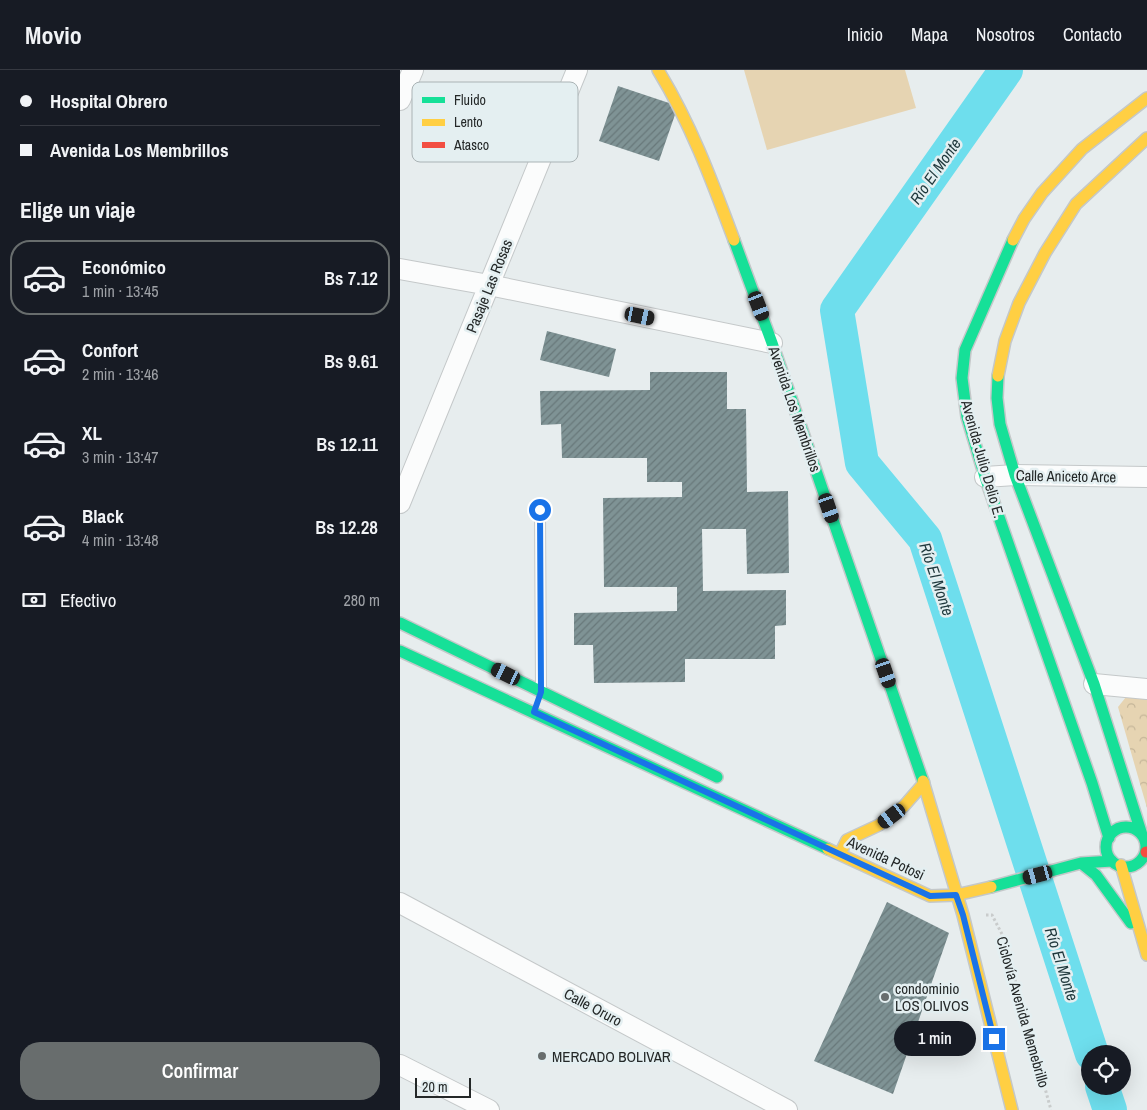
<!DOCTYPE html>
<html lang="es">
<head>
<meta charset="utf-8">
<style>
  :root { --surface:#171b24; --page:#242831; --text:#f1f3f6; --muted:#9ea1a6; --line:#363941; --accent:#686d6d }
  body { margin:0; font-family:"Archivo Narrow",sans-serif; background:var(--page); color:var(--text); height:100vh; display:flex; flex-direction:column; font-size:19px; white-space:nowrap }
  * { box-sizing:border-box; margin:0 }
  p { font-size:16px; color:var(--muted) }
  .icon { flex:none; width:28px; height:28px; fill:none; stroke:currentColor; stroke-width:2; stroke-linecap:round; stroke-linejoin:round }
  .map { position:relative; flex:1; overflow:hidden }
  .details { display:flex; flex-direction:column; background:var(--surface); width:400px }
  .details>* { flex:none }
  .guide { display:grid; align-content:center; height:110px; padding:0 20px; background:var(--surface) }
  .tools { position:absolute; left:681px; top:975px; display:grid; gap:10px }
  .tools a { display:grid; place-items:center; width:50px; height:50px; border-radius:50%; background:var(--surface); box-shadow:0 5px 20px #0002; font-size:25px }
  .scale { position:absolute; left:15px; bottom:12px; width:56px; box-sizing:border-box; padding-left:5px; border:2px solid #242828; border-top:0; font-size:14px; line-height:18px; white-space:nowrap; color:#242828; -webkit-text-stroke:4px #e4eff1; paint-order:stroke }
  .end { position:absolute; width:22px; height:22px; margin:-11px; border:6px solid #1a73e8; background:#fff; box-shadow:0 0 0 2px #fff }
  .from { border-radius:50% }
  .bubble { position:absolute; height:35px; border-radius:18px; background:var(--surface); box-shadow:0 5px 20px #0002; font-size:16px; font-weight:600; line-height:35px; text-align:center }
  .car { position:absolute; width:15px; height:30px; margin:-15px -8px; border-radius:6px; box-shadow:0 0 4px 1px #0007; background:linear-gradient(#222 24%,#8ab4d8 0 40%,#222 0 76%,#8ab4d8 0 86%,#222 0) }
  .guide b { display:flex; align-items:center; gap:18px; height:48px; font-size:19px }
  .guide b+b { border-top:1px solid var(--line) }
  .guide i { width:12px; height:12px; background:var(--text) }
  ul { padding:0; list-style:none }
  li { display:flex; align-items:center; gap:15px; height:75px; margin:0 10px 8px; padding:0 10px; border:2px solid transparent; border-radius:20px }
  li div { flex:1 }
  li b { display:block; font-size:19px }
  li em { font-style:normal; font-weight:600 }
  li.on { border-color:var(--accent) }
  li>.icon { width:45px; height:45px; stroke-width:1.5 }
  h2 { padding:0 20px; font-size:22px; line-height:60px }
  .pay { display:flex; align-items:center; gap:12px; height:55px; padding:0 20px; font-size:19px }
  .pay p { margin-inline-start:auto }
  .primary-button { display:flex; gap:10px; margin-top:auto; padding:10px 20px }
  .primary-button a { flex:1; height:58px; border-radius:20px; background:var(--accent); color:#fff; font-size:20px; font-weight:600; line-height:58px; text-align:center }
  header { display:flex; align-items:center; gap:30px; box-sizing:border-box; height:70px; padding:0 25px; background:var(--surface); border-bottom:1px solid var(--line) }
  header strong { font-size:24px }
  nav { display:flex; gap:28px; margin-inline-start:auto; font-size:18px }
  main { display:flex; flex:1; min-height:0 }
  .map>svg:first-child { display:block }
  .park { fill:url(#park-crowns) }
  .garden { fill:#e6d4b2 }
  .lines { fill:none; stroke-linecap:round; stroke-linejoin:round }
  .river { stroke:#6edeed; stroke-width:34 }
  .building { fill:url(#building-hatch) }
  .lane-casing { stroke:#c4c8c9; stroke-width:12 }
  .street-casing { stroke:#c4c8c9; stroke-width:22 }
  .fast-casing { stroke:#c4c8c9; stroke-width:14 }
  .slow-casing { stroke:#c4c8c9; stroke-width:14 }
  .jam-casing { stroke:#c4c8c9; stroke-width:14 }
  .path { stroke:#c9cccc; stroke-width:3; stroke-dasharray:2.5 2.5; stroke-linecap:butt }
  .lane { stroke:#fbfcfc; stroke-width:10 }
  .street { stroke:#fbfcfc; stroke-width:20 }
  .fast { stroke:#16e098; stroke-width:11 }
  .slow { stroke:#ffcf43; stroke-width:11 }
  .jam { stroke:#f24e42; stroke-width:11 }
  .route { stroke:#1a73e8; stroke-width:6 }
  .poi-dot { fill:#686d6d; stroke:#e4eff1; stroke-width:2 }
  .labels { text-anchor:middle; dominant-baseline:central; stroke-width:5; stroke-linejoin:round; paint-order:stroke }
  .street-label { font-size:15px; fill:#242828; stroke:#e4eff1 }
  .poi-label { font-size:15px; fill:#242828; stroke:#e4eff1; text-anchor:start }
  .water-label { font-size:16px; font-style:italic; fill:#1f383c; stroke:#e4eff1 }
  .key { fill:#e4eff1; stroke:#aab3b5; stroke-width:1 }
  .key-label { font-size:14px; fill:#242828 }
</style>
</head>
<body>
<header>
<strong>Movio</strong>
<nav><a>Inicio</a><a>Mapa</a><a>Nosotros</a><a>Contacto</a></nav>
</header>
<main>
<section class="details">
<div class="guide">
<b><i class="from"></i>Hospital Obrero</b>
<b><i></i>Avenida Los Membrillos</b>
</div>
<h2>Elige un viaje</h2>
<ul>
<li class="on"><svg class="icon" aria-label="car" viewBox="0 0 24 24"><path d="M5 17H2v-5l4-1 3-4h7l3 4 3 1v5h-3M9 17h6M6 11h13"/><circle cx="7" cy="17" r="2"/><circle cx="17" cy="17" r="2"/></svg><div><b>Económico</b><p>1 min · 13:45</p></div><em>Bs 7.12</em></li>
<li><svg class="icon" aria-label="car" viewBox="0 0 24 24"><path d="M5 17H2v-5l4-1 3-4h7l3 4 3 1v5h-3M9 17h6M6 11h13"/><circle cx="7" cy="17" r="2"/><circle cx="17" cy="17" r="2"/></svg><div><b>Confort</b><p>2 min · 13:46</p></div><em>Bs 9.61</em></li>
<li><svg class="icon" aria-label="car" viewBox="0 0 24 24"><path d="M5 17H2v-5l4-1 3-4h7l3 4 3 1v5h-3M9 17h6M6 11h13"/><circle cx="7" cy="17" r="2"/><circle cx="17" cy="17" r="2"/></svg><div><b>XL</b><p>3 min · 13:47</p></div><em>Bs 12.11</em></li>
<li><svg class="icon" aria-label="car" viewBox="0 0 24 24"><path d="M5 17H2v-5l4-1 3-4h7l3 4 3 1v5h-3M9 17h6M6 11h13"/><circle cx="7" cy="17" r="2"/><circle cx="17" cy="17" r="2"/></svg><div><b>Black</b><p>4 min · 13:48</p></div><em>Bs 12.28</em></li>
</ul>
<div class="pay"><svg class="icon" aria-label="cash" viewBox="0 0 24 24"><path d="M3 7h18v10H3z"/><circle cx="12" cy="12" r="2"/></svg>Efectivo<p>280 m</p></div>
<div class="primary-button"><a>Confirmar</a></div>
</section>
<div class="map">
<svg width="747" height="1040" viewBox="0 0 747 1040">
  <defs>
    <pattern id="park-crowns" width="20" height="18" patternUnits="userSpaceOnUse" patternTransform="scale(1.25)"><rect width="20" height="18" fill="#e6d4b2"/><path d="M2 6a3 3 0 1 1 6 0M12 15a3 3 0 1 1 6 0" fill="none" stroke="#c5b699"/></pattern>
    <pattern id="building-hatch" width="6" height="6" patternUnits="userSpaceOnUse" patternTransform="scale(1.25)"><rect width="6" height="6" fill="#7f9395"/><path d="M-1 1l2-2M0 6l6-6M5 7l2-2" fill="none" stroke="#68787a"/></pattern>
  </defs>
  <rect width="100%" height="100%" fill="#e7edee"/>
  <!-- park -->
  <path class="park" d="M 730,622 L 747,623 L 747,738 L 718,637 Z"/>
  <!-- garden -->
  <path class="garden" d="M 344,0 L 505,0 L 516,38 L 367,80 Z"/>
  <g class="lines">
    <!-- river -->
    <path class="river" d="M 606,0 L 437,240 L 462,393 L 525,469 L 692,984
      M 702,1016 L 710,1040"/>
  </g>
  <!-- building -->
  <path class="building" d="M 218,16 L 278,36 L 259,91 L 199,71 Z
    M 147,261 L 216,279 L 209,307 L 140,290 Z
    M 250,302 L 327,302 L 327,339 L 346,339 L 347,422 L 388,421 L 389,503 L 347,504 L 346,459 L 302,459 L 303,521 L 386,520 L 386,555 L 375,556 L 375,589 L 285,589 L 285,612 L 194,613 L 193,575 L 174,575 L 174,543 L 277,541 L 277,517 L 204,517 L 203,428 L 282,427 L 282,412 L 247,412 L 247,388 L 162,388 L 161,354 L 141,355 L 140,321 L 250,320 Z
    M 487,832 L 549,863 L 493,1024 L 414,991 Z"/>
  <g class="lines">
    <!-- lane casing -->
    <g class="lane-casing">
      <path id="lane" d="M 140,440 L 141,620"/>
    </g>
    <!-- street casing -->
    <g class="street-casing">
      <path id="street" d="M 0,30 L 13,0
        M 0,199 L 89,215 L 372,273
        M 585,407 L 615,405 L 747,407
        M 0,433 L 177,0
        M 694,614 L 747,619
        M 0,833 L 387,1040
        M 0,995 L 89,1040"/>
    </g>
    <!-- fast casing -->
    <g class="fast-casing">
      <path id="fast" d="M 334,170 L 372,273 L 523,711
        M 613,170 L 565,280 L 562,308 L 567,347 L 585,407 L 692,713 L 709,768
        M 598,306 L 597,328 L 600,354 L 615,405 L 694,614 L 742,765
        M 0,553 L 317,707
        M 0,581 L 428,779
        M706 777a20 20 0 1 1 40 0a20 20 0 1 1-40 0Z
        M 681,793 L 696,805 L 731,853
        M 591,817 L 681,793 L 712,791"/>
    </g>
    <!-- slow casing -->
    <g class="slow-casing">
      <path id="slow" d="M 258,0 C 291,54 312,111 334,170
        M 613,170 L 624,149 L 642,123 L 682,79 L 747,28
        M 598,306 L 605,271 L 619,233 L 645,183 L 676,134 L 747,68
        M 523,711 L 563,845 L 612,1040
        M 428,779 L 530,826 L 556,825 L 591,817
        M 440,784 L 447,770 L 479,755 L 504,736 L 524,713
        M 721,795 L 747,885"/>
    </g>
    <!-- jam casing -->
    <g class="jam-casing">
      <path id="jam" d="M 746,782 L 747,782"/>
    </g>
    <!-- path -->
    <path class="path" d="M 586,845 L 592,845 L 603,866 L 651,1040"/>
    <!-- lane -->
    <use href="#lane" class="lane"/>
    <!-- street -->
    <use href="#street" class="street"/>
    <!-- fast -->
    <use href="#fast" class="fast"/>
    <!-- slow -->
    <use href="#slow" class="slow"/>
    <!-- jam -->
    <use href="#jam" class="jam"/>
  </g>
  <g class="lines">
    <!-- route -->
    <path class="route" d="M 140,440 L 141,622 L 134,642 L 530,826 L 556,825 L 563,845 L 594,969"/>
  </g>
  <!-- markers -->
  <g class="poi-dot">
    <circle cx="485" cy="927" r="5"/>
    <circle cx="142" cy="986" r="5"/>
  </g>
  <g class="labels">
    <!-- street labels -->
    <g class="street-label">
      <text transform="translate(89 216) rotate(-68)">Pasaje Las Rosas</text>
      <text transform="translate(395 339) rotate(71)">Avenida Los Membrillos</text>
      <text transform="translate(583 389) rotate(74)">Avenida Julio Delio E.</text>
      <text transform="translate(666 406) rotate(1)">Calle Aniceto Arce</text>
      <text transform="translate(486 788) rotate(25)">Avenida Potosi</text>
      <text transform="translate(193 937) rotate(28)">Calle Oruro</text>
      <text transform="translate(623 942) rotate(74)">Ciclovía Avenida Memebrillo</text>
    </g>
    <!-- poi labels -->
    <g class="poi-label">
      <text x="495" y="918">condominio<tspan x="495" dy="17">LOS OLIVOS</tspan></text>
      <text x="152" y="986">MERCADO BOLIVAR</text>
    </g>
    <!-- water labels -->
    <g class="water-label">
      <text transform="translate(535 101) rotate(-55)">Río El Monte</text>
      <text transform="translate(537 509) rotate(71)">Río El Monte</text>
      <text transform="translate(662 894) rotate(72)">Río El Monte</text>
    </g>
  </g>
  <!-- legend -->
  <rect x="12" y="12" width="166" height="80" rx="8" class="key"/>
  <rect x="22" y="27" width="23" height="6" fill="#16e098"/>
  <rect x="22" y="49" width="23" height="7" fill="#ffcf43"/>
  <rect x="22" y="72" width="23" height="6" fill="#f24e42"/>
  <g class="key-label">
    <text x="54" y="35">Fluido</text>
    <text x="54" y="57">Lento</text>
    <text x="54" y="80">Atasco</text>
  </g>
</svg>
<div class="tools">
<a><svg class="icon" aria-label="locate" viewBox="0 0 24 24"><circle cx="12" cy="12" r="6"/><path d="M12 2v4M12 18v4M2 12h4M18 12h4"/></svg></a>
</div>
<div class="scale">20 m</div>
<i class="end from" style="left:140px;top:440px"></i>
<i class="end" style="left:594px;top:969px"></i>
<div class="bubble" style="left:494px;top:951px;width:82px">1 min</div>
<i class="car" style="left:359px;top:236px;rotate:159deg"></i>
<i class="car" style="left:240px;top:246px;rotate:102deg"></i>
<i class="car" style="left:429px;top:438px;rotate:161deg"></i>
<i class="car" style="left:486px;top:603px;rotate:161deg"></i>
<i class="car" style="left:106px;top:604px;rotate:296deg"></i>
<i class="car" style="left:492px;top:746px;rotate:233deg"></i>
<i class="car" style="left:638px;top:805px;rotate:255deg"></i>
</div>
</main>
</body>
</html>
